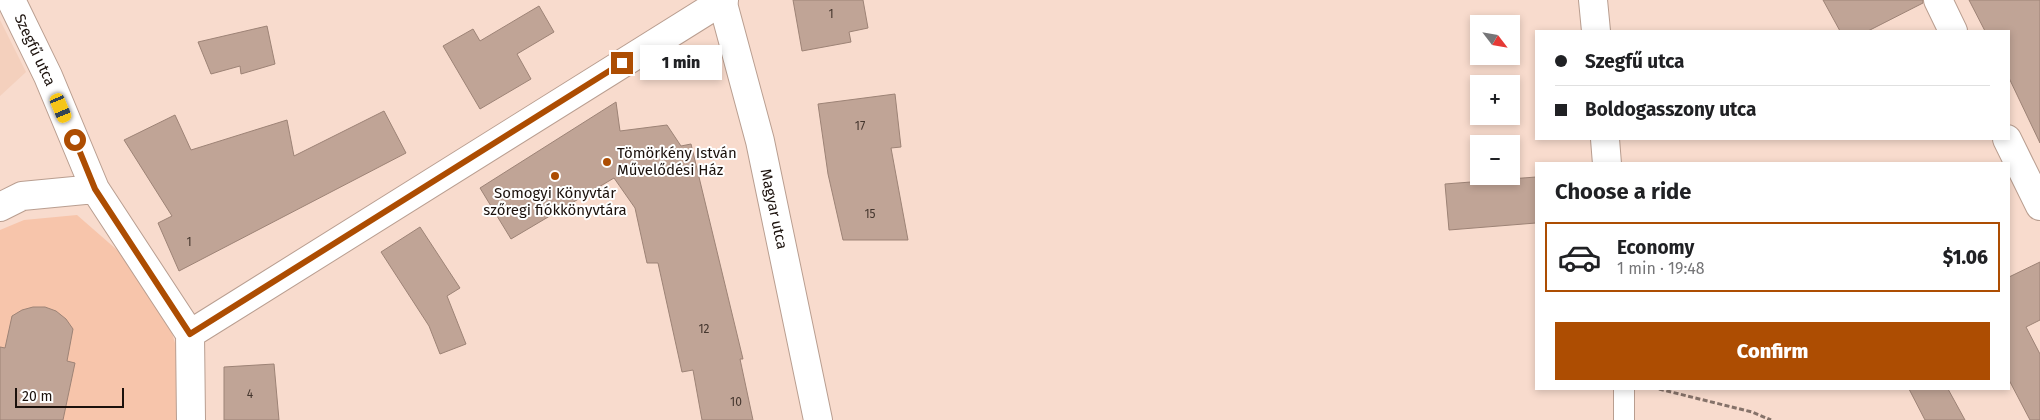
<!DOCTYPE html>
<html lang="en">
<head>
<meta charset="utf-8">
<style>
  :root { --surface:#fff; --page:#f6f6f6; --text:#202124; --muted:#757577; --line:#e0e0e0; --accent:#ad4d02 }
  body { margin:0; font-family:"Fira Sans",sans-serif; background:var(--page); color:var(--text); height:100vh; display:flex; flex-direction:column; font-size:19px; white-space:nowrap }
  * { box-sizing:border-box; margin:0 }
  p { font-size:16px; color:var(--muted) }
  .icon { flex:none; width:28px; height:28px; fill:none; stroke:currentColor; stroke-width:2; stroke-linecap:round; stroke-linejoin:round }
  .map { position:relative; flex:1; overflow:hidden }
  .panel { position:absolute; left:1535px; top:162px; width:475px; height:228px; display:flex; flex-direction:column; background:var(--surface); border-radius:0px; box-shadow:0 2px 8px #0003 }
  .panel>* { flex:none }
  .hud { position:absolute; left:1535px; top:30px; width:475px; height:110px; border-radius:0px; box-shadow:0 2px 8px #0003; display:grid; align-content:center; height:110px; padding:0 20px; background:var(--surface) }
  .needle { width:32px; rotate:121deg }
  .fabs { position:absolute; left:1470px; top:15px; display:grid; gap:10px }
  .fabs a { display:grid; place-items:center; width:50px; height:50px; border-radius:0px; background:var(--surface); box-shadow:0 2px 8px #0003; font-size:25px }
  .scale { position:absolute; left:15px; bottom:12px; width:109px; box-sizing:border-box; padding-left:5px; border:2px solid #1b110c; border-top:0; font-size:14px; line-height:18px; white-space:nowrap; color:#1b110c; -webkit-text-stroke:4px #fff; paint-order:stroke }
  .end { position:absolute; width:22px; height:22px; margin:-11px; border:6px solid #ad4d02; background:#fff; box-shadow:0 0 0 2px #fff }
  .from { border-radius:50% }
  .bubble { position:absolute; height:35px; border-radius:0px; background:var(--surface); box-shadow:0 2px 8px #0003; font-size:16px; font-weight:800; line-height:35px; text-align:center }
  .car { position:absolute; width:15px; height:30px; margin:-15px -8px; border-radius:6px; box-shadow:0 0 4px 1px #0007; background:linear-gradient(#f5c518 24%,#345 0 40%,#f5c518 0 76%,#345 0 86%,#f5c518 0) }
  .hud b { display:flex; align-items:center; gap:18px; height:48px; font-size:19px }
  .hud b+b { border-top:1px solid var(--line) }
  .hud i { width:12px; height:12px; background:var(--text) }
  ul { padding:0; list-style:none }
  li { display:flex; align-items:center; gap:15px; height:70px; margin:0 10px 8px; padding:0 10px; border:2px solid transparent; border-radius:0px }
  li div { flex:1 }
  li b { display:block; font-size:19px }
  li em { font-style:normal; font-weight:800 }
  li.selected { border-color:var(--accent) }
  li>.icon { width:45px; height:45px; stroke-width:1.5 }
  h2 { padding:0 20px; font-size:22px; line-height:60px }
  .primary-button { display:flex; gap:10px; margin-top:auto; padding:10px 20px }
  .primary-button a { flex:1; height:58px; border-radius:0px; background:var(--accent); color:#fff; font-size:20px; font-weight:800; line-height:58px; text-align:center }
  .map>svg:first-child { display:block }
  .built { fill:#f4d0bd }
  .green { fill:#f7c5ab }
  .building { fill:#c0a496; stroke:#9d8376 }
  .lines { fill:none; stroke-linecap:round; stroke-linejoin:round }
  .service-casing { stroke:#b99e90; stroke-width:22 }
  .minor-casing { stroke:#b99e90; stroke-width:30 }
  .tertiary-casing { stroke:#b99e90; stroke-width:30 }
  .path { stroke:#857269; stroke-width:3; stroke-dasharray:5 2.5; stroke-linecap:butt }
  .service { stroke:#fff; stroke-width:20 }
  .minor { stroke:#fff; stroke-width:28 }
  .tertiary { stroke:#fff; stroke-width:28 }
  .route { stroke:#ad4d02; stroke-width:6 }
  .poi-dot { fill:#ad4d02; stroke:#fff; stroke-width:2 }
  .labels { text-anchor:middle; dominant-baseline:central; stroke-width:4; stroke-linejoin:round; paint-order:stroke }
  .number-label { font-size:12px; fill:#44362e }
  .street-label { font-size:15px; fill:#1b110c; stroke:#fff }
  .poi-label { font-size:15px; fill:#1b110c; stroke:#fff; text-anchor:start }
</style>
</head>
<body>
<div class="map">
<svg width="2040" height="420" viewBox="0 0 2040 420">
  <rect width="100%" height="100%" fill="#f8dbcd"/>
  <!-- built -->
  <path class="built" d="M 0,20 L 26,72 L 0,96 Z"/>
  <!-- green -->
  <path class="green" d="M 77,215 L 124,256 L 168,319 L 179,357 L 179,420 L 0,420 L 0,230 L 24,220 Z"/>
  <!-- building -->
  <path class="building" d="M 793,0 L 863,0 L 868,28 L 849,32 L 851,42 L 802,51 Z
    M 1823,0 L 1923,0 L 1923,3 L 1868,31 L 1840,31 Z
    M 1969,0 L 2040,0 L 2040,143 L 2009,78 L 2009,31 L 1985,31 Z
    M 539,6 L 554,32 L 517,54 L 531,79 L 480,109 L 443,46 L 473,29 L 480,41 Z
    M 267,26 L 275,64 L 241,74 L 240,66 L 211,74 L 198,42 Z
    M 895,94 L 901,147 L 891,148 L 908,240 L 843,240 L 828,174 L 818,104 Z
    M 616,102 L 620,131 L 667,125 L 681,146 L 691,144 L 743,359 L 740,359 L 753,420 L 702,420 L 693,370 L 682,372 L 658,263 L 647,263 L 635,208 L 614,178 L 511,239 L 480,188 Z
    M 384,111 L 406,153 L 179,271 L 158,223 L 172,216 L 124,140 L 175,115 L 191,150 L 287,120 L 294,156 Z
    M 1536,177 L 1536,223 L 1449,230 L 1445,184 Z
    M 420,227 L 460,288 L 447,296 L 466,344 L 440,354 L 429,326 L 381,252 Z
    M 2040,262 L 2040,320 L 2026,327 L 2040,354 L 2040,420 L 2030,420 L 2009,380 L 2009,277 Z
    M 33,307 L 45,307 L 56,311 L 66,319 L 73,329 L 67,361 L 75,363 L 63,420 L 0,420 L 0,347 L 5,348 L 12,316 L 22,310 Z
    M 274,364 L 279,420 L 224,420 L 224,367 Z
    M 1909,389 L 1948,389 L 1965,420 L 1925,420 Z"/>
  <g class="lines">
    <!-- service casing -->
    <g class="service-casing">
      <path id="service" d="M 1624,420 L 1624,389"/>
    </g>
    <!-- minor casing -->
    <g class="minor-casing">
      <path id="minor" d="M 11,0 L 48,76 L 95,189 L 190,334
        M 1593,0 L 1596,31
        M 1938,0 L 1953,31
        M 1605,139 L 1607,164
        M 2007,139 L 2040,206
        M 0,207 L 22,196 L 95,189
        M 190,334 L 724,0
        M 190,334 L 191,420"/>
    </g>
    <!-- tertiary casing -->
    <g class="tertiary-casing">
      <path id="tertiary" d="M 722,0 L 760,141 L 818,420"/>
    </g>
    <!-- path -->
    <path class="path" d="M 1659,389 L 1752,412 L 1771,420"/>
    <!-- service -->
    <use href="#service" class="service"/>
    <!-- minor -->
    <use href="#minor" class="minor"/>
    <!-- tertiary -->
    <use href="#tertiary" class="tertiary"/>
  </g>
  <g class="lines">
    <!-- route -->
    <path class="route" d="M 75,140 L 95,189 L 190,334 L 622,63"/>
  </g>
  <!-- markers -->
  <g class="poi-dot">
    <circle cx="607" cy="162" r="5"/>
    <circle cx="555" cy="176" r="5"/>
  </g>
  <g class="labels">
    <!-- number labels -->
    <g class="number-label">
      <text x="831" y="14">1</text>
      <text x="860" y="126">17</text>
      <text x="870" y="214">15</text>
      <text x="189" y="242">1</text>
      <text x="704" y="329">12</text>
      <text x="250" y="394">4</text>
      <text x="736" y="402">10</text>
    </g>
    <!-- street labels -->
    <g class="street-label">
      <text transform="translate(35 50) rotate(65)">Szegfű utca</text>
      <text transform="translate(774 209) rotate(78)">Magyar utca</text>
    </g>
    <!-- poi labels -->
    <g class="poi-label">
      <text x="617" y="153">Tömörkény István<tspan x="617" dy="17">Művelődési Ház</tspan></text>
      <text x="555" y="193" text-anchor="middle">Somogyi Könyvtár<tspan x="555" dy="17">szőregi fiókkönyvtára</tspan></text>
    </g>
  </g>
</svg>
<div class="fabs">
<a><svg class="needle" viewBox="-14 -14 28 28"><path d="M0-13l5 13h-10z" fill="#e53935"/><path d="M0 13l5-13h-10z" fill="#757577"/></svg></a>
<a>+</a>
<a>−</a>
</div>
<div class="scale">20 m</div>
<i class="end from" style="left:75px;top:140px"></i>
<i class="end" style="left:622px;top:63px"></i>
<div class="bubble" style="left:640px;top:45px;width:82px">1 min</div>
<i class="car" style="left:61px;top:108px;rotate:157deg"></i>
<div class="hud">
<b><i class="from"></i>Szegfű utca</b>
<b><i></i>Boldogasszony utca</b>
</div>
<section class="panel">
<h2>Choose a ride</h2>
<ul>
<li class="selected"><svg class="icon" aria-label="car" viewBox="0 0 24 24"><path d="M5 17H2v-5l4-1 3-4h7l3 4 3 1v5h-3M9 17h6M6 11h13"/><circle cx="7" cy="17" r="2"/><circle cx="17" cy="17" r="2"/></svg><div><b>Economy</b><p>1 min · 19:48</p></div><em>$1.06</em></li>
</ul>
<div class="primary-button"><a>Confirm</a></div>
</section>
</div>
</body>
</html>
